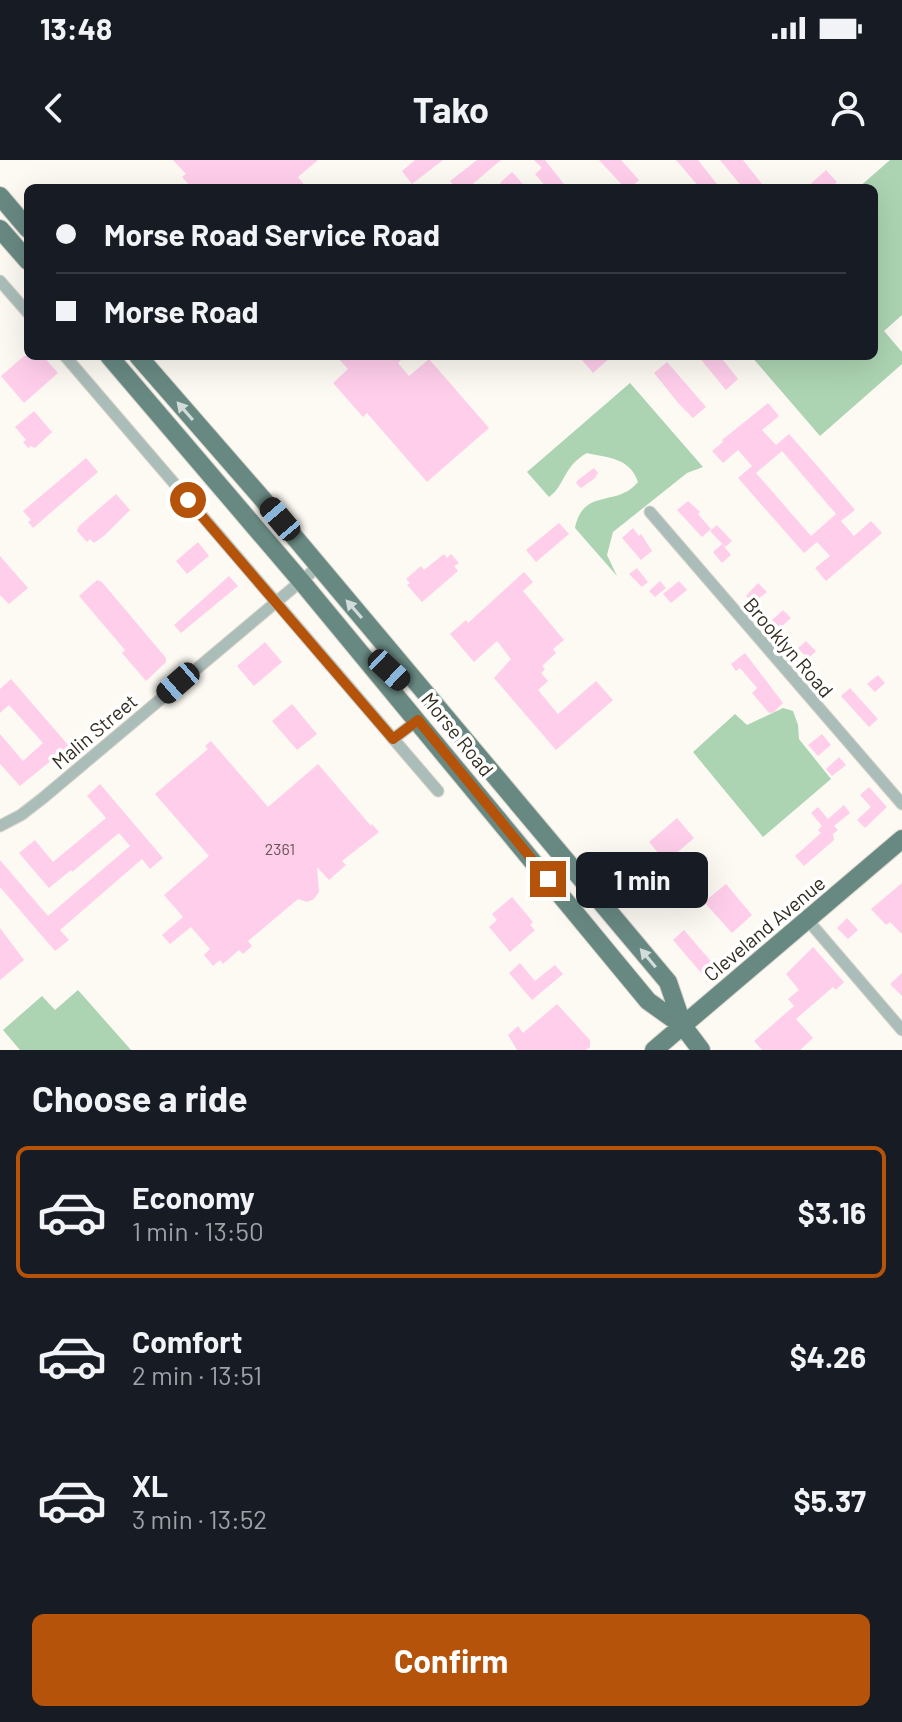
<!DOCTYPE html>
<html lang="en">
<head>
<meta charset="utf-8">
<style>
  :root { --surface:#171b24; --page:#242831; --text:#f1f3f6; --muted:#9ea1a6; --line:#363941; --accent:#b45309 }
  body { margin:0; font-family:Barlow,sans-serif; background:var(--page); color:var(--text); height:100vh; display:flex; flex-direction:column; font-size:30px; white-space:nowrap }
  * { box-sizing:border-box; margin:0 }
  p { font-size:26px; color:var(--muted) }
  .icon { flex:none; width:44px; height:44px; fill:none; stroke:currentColor; stroke-width:2; stroke-linecap:round; stroke-linejoin:round }
  .map { position:relative; height:890px; overflow:hidden }
  .sheet { display:flex; flex-direction:column; background:var(--surface); flex:1 }
  .sheet>* { flex:none }
  .hud { position:absolute; left:24px; top:24px; width:854px; height:176px; border-radius:12px; box-shadow:0 8px 32px #0002; display:grid; align-content:center; height:176px; padding:0 32px; background:var(--surface) }
  .end { position:absolute; width:36px; height:36px; margin:-18px; border:10px solid #b45309; background:#fff; box-shadow:0 0 0 4px #fff }
  .from { border-radius:50% }
  .bubble { position:absolute; height:56px; border-radius:12px; background:var(--surface); box-shadow:0 8px 32px #0002; font-size:26px; font-weight:700; line-height:56px; text-align:center }
  .car { position:absolute; width:24px; height:48px; margin:-24px -12px; border-radius:10px; box-shadow:0 0 6px 2px #0007; background:linear-gradient(#222 24%,#8ab4d8 0 40%,#222 0 76%,#8ab4d8 0 86%,#222 0) }
  .hud b { display:flex; align-items:center; gap:28px; height:76px; font-size:30px }
  .hud b+b { border-top:2px solid var(--line) }
  .hud i { width:20px; height:20px; background:var(--text) }
  ul { padding:0; list-style:none }
  li { display:flex; align-items:center; gap:24px; height:132px; margin:0 16px 12px; padding:0 16px; border:4px solid transparent; border-radius:12px }
  li div { flex:1 }
  li b { display:block; font-size:30px }
  li em { font-style:normal; font-weight:700 }
  li.active { border-color:var(--accent) }
  li>.icon { width:72px; height:72px; stroke-width:1.5 }
  h2 { padding:0 32px; font-size:36px; line-height:96px }
  .action { display:flex; gap:16px; margin-top:auto; padding:16px 32px }
  .action a { flex:1; height:92px; border-radius:12px; background:var(--accent); color:#fff; font-size:32px; font-weight:700; line-height:92px; text-align:center }
  .status { display:flex; justify-content:space-between; align-items:center; height:56px; padding:0 40px; background:var(--surface); direction:ltr }
  .status svg { height:22px; fill:currentColor }
  header { display:flex; justify-content:space-between; align-items:center; height:104px; padding:0 32px; background:var(--surface); font-size:36px; font-weight:700 }
  .map>svg:first-child { display:block }
  .green { fill:#acd4b2 }
  .building { fill:#ffceeb; fill-rule:evenodd }
  .lines { fill:none; stroke-linecap:round; stroke-linejoin:round }
  .minor-casing { stroke:#d9d5cd; stroke-width:13 }
  .primary-casing { stroke:#d9d5cd; stroke-width:20 }
  .minor { stroke:#abbdb9; stroke-width:11 }
  .primary { stroke:#688982; stroke-width:18 }
  .oneway { fill:#d2dcda }
  .route { stroke:#b45309; stroke-width:10 }
  .labels { text-anchor:middle; dominant-baseline:central; stroke-width:7; stroke-linejoin:round; paint-order:stroke }
  .number-label { font-size:16px; fill:#665553 }
  .street-label { font-size:20px; fill:#332d20; stroke:#fff }
</style>
</head>
<body>
<div class="status"><b>13:48</b><svg viewBox="0 0 49 12"><path d="M0 12V9h3v3zM5 12V6h3v6zM10 12V3h3v9zM15 12V0h3v12zM26 1h20v11H26zM47 4h2v5h-2z"/></svg></div>
<header><svg class="icon" aria-label="back" viewBox="0 0 24 24"><path d="M15 5l-7 7 7 7"/></svg>Tako<svg class="icon" aria-label="person" viewBox="0 0 24 24"><circle cx="12" cy="8" r="4"/><path d="M4 21q1-7 8-7t8 7"/></svg></header>
<div class="map">
<svg width="902" height="890" viewBox="0 0 902 890">
  <rect width="100%" height="100%" fill="#fdfaf3"/>
  <!-- green -->
  <path class="green" d="M 890,0 L 902,0 L 902,155 L 884,171 L 902,192 L 902,204 L 820,276 L 751,196 L 874,196 L 874,28 L 858,28 Z
    M 630,223 L 703,307 L 687,313 L 613,372 L 607,395 L 617,416 L 575,368 C 583,327 617,348 638,322 C 630,298 609,298 587,293 C 563,306 565,326 549,337 L 527,312 Z
    M 783,548 L 793,551 L 798,565 L 799,579 L 831,619 L 763,677 L 693,592 L 735,554 L 747,565 Z
    M 78,830 L 131,890 L 20,890 L 3,870 L 42,836 L 55,850 Z"/>
  <!-- building -->
  <path class="building" d="M 173,0 L 318,0 L 298,17 L 307,28 L 192,28 L 182,17 L 186,14 Z
    M 415,0 L 443,0 L 412,24 L 402,11 Z
    M 477,0 L 501,0 L 468,28 L 456,28 L 450,21 Z
    M 534,0 L 545,0 L 567,28 L 547,28 L 535,14 L 542,8 Z
    M 599,0 L 621,0 L 639,20 L 630,28 L 625,28 Z
    M 676,0 L 698,0 L 720,28 L 700,28 Z
    M 720,0 L 743,0 L 762,24 L 757,28 L 743,28 Z
    M 826,10 L 837,22 L 830,28 L 806,28 Z
    M 512,12 L 515,15 L 526,28 L 504,28 L 500,23 Z
    M 24,196 L 43,196 L 58,213 L 24,243 L 1,216 Z
    M 336,196 L 405,196 L 398,203 L 409,216 L 429,199 L 489,268 L 427,322 L 367,253 L 363,257 L 333,223 L 348,209 Z
    M 587,196 L 612,196 L 593,213 L 582,200 Z
    M 698,196 L 720,196 L 738,219 L 726,230 Z
    M 667,202 L 706,247 L 693,258 L 679,244 L 654,213 Z
    M 768,243 L 779,256 L 762,270 L 776,285 L 789,274 L 820,309 L 855,350 L 841,361 L 854,376 L 871,361 L 882,373 L 826,421 L 815,408 L 830,396 L 817,382 L 804,393 L 738,318 L 752,306 L 738,290 L 723,303 L 712,291 L 723,282 L 722,280 ZM 782,291 L 836,354 L 811,376 L 756,313 Z
    M 34,251 L 52,272 L 35,288 L 31,286 L 28,288 L 23,282 L 26,280 L 15,267 Z
    M 86,298 L 98,312 L 33,368 L 28,362 L 31,360 L 23,351 Z
    M 594,308 L 598,313 L 595,318 L 581,328 L 576,323 L 578,320 Z
    M 116,334 L 130,350 L 104,376 L 94,383 L 90,379 L 87,382 L 77,371 L 79,366 Z
    M 688,341 L 700,352 L 698,354 L 711,369 L 702,377 L 677,350 Z
    M 559,363 L 569,374 L 536,402 L 526,390 Z
    M 717,365 L 732,381 L 725,387 L 710,371 Z
    M 633,368 L 639,376 L 641,374 L 652,391 L 641,400 L 622,378 Z
    M 198,382 L 209,396 L 187,414 L 176,401 Z
    M 722,384 L 731,395 L 722,403 L 713,392 Z
    M 444,394 L 447,398 L 451,394 L 459,403 L 454,406 L 458,411 L 422,442 L 407,425 L 410,423 L 406,419 L 421,406 L 424,410 Z
    M 0,396 L 28,428 L 9,444 L 0,435 Z
    M 637,408 L 648,422 L 642,427 L 629,414 Z
    M 524,412 L 533,422 L 523,431 L 564,480 L 553,489 L 556,493 L 542,506 L 545,509 L 541,513 L 548,521 L 538,530 L 558,554 L 596,521 L 613,540 L 556,590 L 494,518 L 511,499 L 497,481 L 474,502 L 450,474 L 466,460 L 468,463 Z
    M 229,416 L 238,426 L 181,473 L 174,465 Z
    M 97,420 L 102,422 L 166,498 L 166,502 L 146,521 L 122,493 L 125,490 L 79,436 Z
    M 660,421 L 666,428 L 655,437 L 649,431 Z
    M 679,421 L 687,430 L 671,443 L 663,434 Z
    M 758,423 L 767,432 L 753,443 L 746,436 Z
    M 783,450 L 791,458 L 780,468 L 772,460 Z
    M 806,481 L 816,491 L 808,499 L 798,488 Z
    M 265,482 L 282,502 L 254,526 L 237,506 Z
    M 745,493 L 783,543 L 774,552 L 769,553 L 752,533 L 757,528 L 740,508 L 736,511 L 731,504 Z
    M 878,515 L 885,523 L 875,532 L 867,524 Z
    M 11,519 L 69,586 L 20,626 L 0,604 L 0,574 L 23,601 L 43,583 L 9,545 L 0,553 L 0,529 Z
    M 850,528 L 878,559 L 869,567 L 841,536 Z
    M 292,544 L 317,574 L 297,590 L 272,561 Z
    M 822,574 L 831,585 L 818,596 L 808,585 Z
    M 211,581 L 268,647 L 318,604 L 371,666 L 372,664 L 379,672 L 342,701 L 346,705 L 329,720 L 317,707 L 319,732 L 314,739 L 307,742 L 298,739 L 248,781 L 252,786 L 243,794 L 239,790 L 223,804 L 220,800 L 213,806 L 204,795 L 210,789 L 191,767 L 170,784 L 162,775 L 183,757 L 164,735 L 209,696 L 155,634 L 208,589 L 205,586 Z
    M 839,597 L 846,605 L 832,616 L 826,609 Z
    M 100,624 L 163,698 L 150,709 L 142,699 L 60,770 L 69,780 L 55,791 L 0,727 L 0,700 L 48,756 L 130,686 L 119,673 L 72,712 L 71,710 L 49,728 L 19,693 L 35,680 L 53,702 L 106,658 L 87,636 Z
    M 869,627 L 887,647 L 865,668 L 857,660 L 871,647 L 860,635 Z
    M 844,645 L 850,653 L 834,666 L 838,670 L 833,674 L 834,680 L 804,706 L 795,696 L 821,673 L 818,670 L 822,666 L 811,653 L 818,647 L 828,659 Z
    M 677,658 L 694,678 L 666,702 L 649,682 Z
    M 902,723 L 902,774 L 890,762 L 886,765 L 871,749 Z
    M 726,724 L 752,755 L 732,773 L 704,742 Z
    M 512,737 L 533,762 L 530,765 L 535,770 L 510,792 L 489,767 L 497,760 L 492,754 Z
    M 847,758 L 858,770 L 848,779 L 837,768 Z
    M 0,768 L 24,800 L 0,820 Z
    M 684,770 L 715,806 L 703,815 L 673,780 Z
    M 813,787 L 844,822 L 836,830 L 833,827 L 796,859 L 813,878 L 800,890 L 762,890 L 754,881 L 794,846 L 788,839 L 799,830 L 786,814 Z
    M 520,803 L 535,821 L 555,805 L 563,814 L 532,840 L 509,813 Z
    M 902,813 L 902,836 L 890,824 Z
    M 557,844 L 590,880 L 590,887 L 586,890 L 517,890 L 508,875 L 518,866 L 523,873 Z"/>
  <g class="lines">
    <!-- minor casing -->
    <g class="minor-casing">
      <path id="minor" d="M 0,121 L 28,153
        M 65,196 L 438,631
        M 650,352 L 902,644
        M 393,579 L 418,560
        M 0,666 L 21,655 L 43,638 L 319,406
        M 806,758 L 902,870"/>
    </g>
    <!-- primary casing -->
    <g class="primary-casing">
      <path id="primary" d="M 0,36 L 28,69
        M 0,69 L 28,101
        M 109,196 L 301,421 L 648,841 L 683,866 L 701,890
        M 138,196 L 260,336 L 668,822 L 683,866
        M 654,890 L 902,679"/>
    </g>
    <!-- minor -->
    <use href="#minor" class="minor"/>
    <!-- primary -->
    <use href="#primary" class="primary"/>
  </g>
  <!-- one-way arrows -->
  <defs><path id="oneway-solid" d="M-6-.8H1V-3.2L6.5 0L1 3.2V.8H-6Z" transform="scale(2)"/></defs>
  <g class="oneway">
    <use href="#oneway-solid" transform="translate(185 251) rotate(-131)"/>
    <use href="#oneway-solid" transform="translate(354 449) rotate(-131)"/>
    <use href="#oneway-solid" transform="translate(648 798) rotate(-130)"/>
  </g>
  <g class="lines">
    <!-- route -->
    <path class="route" d="M 188,340 L 393,579 L 418,560 L 548,719"/>
  </g>
  <g class="labels">
    <!-- number labels -->
    <g class="number-label">
      <text x="280" y="688">2361</text>
    </g>
    <!-- street labels -->
    <g class="street-label">
      <text transform="translate(789 487) rotate(49)">Brooklyn Road</text>
      <text transform="translate(94 571) rotate(-40)">Malin Street</text>
      <text transform="translate(458 574) rotate(51)">Morse Road</text>
      <text transform="translate(764 768) rotate(-40)">Cleveland Avenue</text>
    </g>
  </g>
</svg>
<i class="end from" style="left:188px;top:340px"></i>
<i class="end" style="left:548px;top:719px"></i>
<div class="bubble" style="left:576px;top:692px;width:132px">1 min</div>
<i class="car" style="left:280px;top:359px;rotate:320deg"></i>
<i class="car" style="left:389px;top:510px;rotate:133deg"></i>
<i class="car" style="left:178px;top:523px;rotate:229deg"></i>
<div class="hud">
<b><i class="from"></i>Morse Road Service Road</b>
<b><i></i>Morse Road</b>
</div>
</div>
<section class="sheet">
<h2>Choose a ride</h2>
<ul>
<li class="active"><svg class="icon" aria-label="car" viewBox="0 0 24 24"><path d="M5 17H2v-5l4-1 3-4h7l3 4 3 1v5h-3M9 17h6M6 11h13"/><circle cx="7" cy="17" r="2"/><circle cx="17" cy="17" r="2"/></svg><div><b>Economy</b><p>1 min · 13:50</p></div><em>$3.16</em></li>
<li><svg class="icon" aria-label="car" viewBox="0 0 24 24"><path d="M5 17H2v-5l4-1 3-4h7l3 4 3 1v5h-3M9 17h6M6 11h13"/><circle cx="7" cy="17" r="2"/><circle cx="17" cy="17" r="2"/></svg><div><b>Comfort</b><p>2 min · 13:51</p></div><em>$4.26</em></li>
<li><svg class="icon" aria-label="car" viewBox="0 0 24 24"><path d="M5 17H2v-5l4-1 3-4h7l3 4 3 1v5h-3M9 17h6M6 11h13"/><circle cx="7" cy="17" r="2"/><circle cx="17" cy="17" r="2"/></svg><div><b>XL</b><p>3 min · 13:52</p></div><em>$5.37</em></li>
</ul>
<div class="action"><a>Confirm</a></div>
</section>
</body>
</html>
